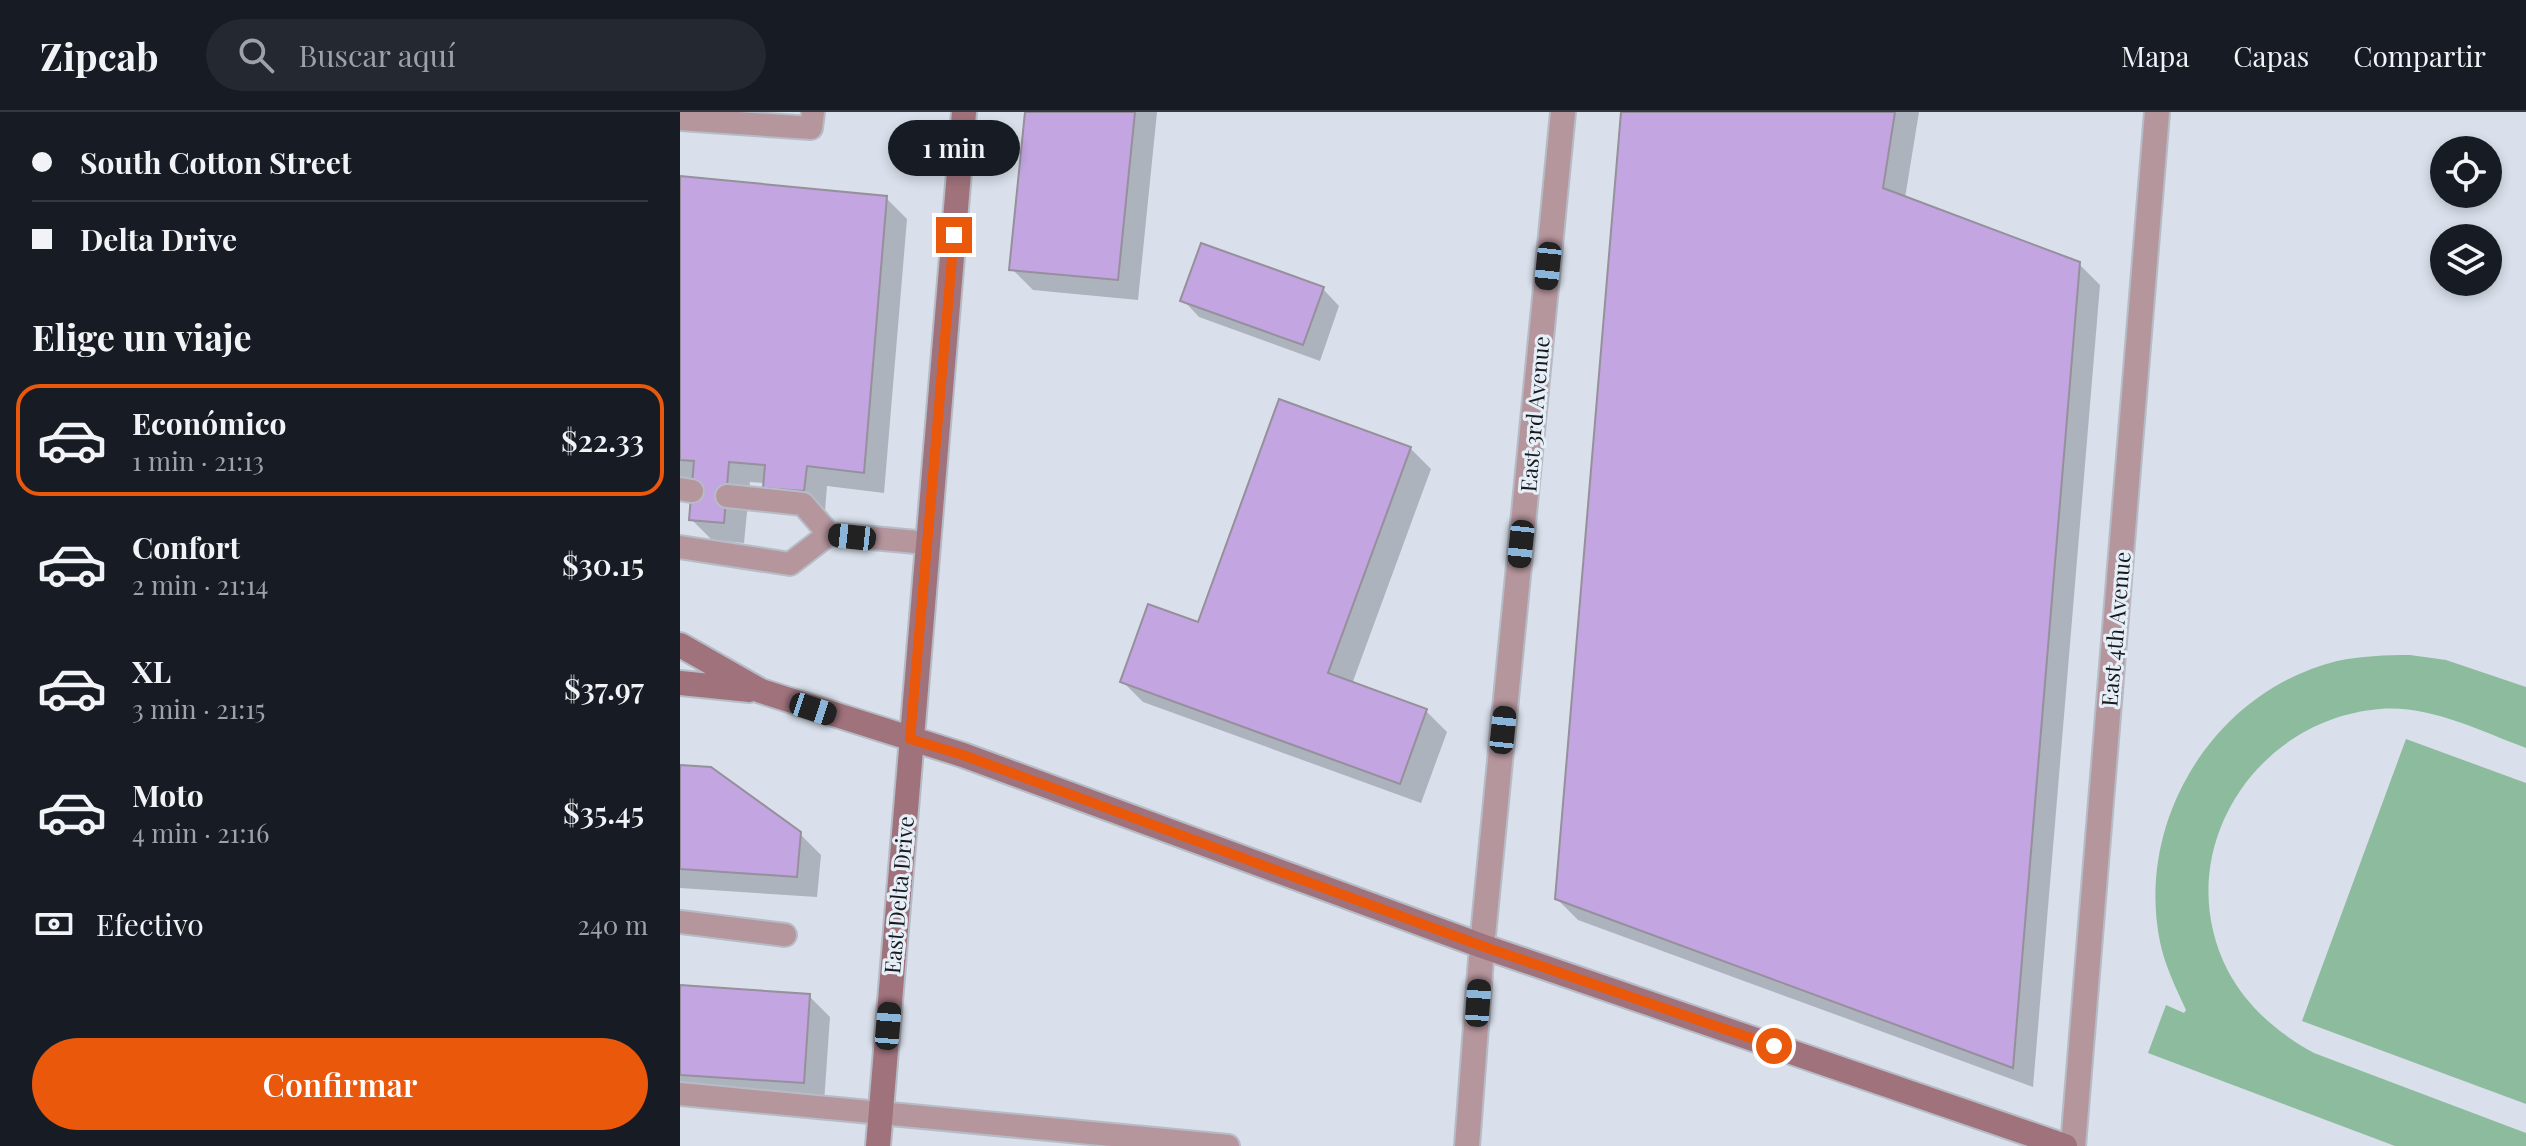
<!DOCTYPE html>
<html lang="es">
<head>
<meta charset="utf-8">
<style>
  :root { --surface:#171b24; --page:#242831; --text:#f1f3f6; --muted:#9ea1a6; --line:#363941; --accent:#ea580c }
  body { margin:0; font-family:"Playfair Display",serif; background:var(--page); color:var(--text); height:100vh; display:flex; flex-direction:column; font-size:30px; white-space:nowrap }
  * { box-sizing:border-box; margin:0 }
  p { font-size:26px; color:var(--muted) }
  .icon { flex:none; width:44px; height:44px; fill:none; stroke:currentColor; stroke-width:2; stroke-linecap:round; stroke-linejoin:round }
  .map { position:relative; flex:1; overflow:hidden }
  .side { display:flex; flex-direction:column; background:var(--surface); width:680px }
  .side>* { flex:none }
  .top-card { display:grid; align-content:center; height:176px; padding:0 32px; background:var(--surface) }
  .buttons { position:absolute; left:1750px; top:24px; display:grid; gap:16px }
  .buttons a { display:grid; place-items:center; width:72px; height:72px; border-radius:50%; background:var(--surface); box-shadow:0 4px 12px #0003; font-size:40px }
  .end { position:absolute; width:36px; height:36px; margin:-18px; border:10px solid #ea580c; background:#fff; box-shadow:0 0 0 4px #fff }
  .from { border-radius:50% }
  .bubble { position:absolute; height:56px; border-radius:28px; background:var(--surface); box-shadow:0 4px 12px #0003; font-size:26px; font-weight:600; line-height:56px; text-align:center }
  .car { position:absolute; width:24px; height:48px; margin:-24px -12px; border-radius:10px; box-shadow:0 0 6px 2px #0007; background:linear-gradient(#222 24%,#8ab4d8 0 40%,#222 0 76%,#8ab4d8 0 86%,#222 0) }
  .top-card b { display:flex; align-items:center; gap:28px; height:76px; font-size:30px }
  .top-card b+b { border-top:2px solid var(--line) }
  .top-card i { width:20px; height:20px; background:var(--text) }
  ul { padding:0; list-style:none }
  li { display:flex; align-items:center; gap:24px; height:112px; margin:0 16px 12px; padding:0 16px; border:4px solid transparent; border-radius:24px }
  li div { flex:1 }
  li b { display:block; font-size:30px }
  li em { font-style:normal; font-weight:600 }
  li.on { border-color:var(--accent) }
  li>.icon { width:72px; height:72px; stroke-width:1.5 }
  h2 { padding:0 32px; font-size:36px; line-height:96px }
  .pay { display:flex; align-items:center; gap:20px; height:88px; padding:0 32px; font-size:30px }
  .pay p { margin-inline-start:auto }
  .button { display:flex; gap:16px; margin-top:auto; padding:16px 32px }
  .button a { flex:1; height:92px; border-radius:48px; background:var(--accent); color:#fff; font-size:32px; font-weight:600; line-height:92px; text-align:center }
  header { display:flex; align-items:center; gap:48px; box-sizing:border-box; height:112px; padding:0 40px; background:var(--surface); border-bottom:2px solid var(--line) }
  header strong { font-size:38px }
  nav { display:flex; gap:44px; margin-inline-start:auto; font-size:28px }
  .search { width:560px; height:72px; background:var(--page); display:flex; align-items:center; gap:20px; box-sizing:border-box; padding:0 28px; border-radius:44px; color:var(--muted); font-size:30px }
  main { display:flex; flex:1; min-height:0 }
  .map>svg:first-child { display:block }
  .green { fill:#8dbb9d }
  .shadow { fill:#0003 }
  .building { fill:#c2a5e1; stroke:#95909b; stroke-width:2 }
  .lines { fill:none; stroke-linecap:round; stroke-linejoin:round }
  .lane-casing { stroke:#b6bcc6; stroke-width:26 }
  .street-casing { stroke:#b6bcc6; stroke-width:28 }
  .secondary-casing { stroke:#b6bcc6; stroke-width:28 }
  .lane { stroke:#b6969d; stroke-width:22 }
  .street { stroke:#b6969d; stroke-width:24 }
  .secondary { stroke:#a0727c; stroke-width:24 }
  .route { stroke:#ea580c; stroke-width:10 }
  .labels { text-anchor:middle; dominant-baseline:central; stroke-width:6; stroke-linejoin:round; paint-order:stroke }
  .street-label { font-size:22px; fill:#17191d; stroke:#e6eef8 }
</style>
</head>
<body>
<header>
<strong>Zipcab</strong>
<div class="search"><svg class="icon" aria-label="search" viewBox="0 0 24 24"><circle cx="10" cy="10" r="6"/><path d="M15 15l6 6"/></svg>Buscar aquí</div>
<nav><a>Mapa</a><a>Capas</a><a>Compartir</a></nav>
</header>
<main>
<section class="side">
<div class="top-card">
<b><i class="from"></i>South Cotton Street</b>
<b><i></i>Delta Drive</b>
</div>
<h2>Elige un viaje</h2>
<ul>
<li class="on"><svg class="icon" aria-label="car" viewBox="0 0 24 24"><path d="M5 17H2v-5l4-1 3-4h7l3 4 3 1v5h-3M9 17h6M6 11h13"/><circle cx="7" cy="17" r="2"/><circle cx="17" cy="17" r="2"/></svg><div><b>Económico</b><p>1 min · 21:13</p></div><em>$22.33</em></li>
<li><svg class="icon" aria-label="car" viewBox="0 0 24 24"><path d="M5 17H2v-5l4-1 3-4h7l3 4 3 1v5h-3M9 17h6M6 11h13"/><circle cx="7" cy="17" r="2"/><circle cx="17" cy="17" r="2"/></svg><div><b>Confort</b><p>2 min · 21:14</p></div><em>$30.15</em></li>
<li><svg class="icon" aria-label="car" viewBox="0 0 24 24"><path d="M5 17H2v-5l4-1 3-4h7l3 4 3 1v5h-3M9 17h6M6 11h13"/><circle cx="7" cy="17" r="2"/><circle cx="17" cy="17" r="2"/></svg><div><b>XL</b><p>3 min · 21:15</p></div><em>$37.97</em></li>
<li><svg class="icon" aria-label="car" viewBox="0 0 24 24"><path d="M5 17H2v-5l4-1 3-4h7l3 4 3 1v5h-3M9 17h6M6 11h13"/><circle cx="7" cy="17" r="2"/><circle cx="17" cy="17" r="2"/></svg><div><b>Moto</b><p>4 min · 21:16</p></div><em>$35.45</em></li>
</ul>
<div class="pay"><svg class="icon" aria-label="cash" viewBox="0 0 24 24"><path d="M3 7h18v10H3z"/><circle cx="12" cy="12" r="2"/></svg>Efectivo<p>240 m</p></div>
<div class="button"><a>Confirmar</a></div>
</section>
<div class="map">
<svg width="1846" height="1034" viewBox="0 0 1846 1034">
  <rect width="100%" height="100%" fill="#d9e0eb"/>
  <!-- green -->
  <path class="green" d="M 1730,543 L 1766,548 L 1846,575 L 1846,636 C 1800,619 1750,593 1700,597 C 1574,607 1488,742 1548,859 C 1568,896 1598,921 1634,941 L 1846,1021 L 1846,1034 L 1715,1034 L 1468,941 L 1486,893 L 1504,901 L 1506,898 C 1496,876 1485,854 1480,830 C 1455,707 1535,579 1657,549 C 1681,544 1705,543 1730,543 Z
    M 1726,627 L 1846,671 L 1846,992 L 1622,909 Z"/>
  <!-- shadow -->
  <path class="shadow" d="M 347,0 L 477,0 L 458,188 L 353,178 L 332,157 Z
    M 943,0 L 1239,0 L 1225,86 L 1399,152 L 1420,173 L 1353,975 L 898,808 L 877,787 Z
    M 0,66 L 206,86 L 227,107 L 204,381 L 147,374 L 145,399 L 106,396 L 85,375 L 86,371 L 70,370 L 64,431 L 32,428 L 11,407 L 14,367 L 0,366 Z
    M 643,177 L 659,194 L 640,249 L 519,205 L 503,188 Z
    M 730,336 L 751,357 L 672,572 L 746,599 L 767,620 L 741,691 L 463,590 L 442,569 L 519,513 Z
    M 0,655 L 119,721 L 141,743 L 137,785 L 0,776 Z
    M 0,875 L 129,884 L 150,905 L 144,991 L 0,982 Z"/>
  <!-- building -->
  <path class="building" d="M 345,0 L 455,0 L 438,168 L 329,158 Z
    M 941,0 L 1215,0 L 1203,76 L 1400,150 L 1333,956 L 875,787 Z
    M 0,64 L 207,84 L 184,361 L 127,354 L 124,379 L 83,376 L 85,353 L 49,350 L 44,411 L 9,408 L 14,349 L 0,348 Z
    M 521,131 L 644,175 L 623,233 L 500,189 Z
    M 599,287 L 731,335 L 648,561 L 747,597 L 720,672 L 440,570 L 468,492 L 518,510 Z
    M 0,653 L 31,655 L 121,720 L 117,765 L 0,757 Z
    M 0,873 L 130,882 L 124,971 L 0,963 Z"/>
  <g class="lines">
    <!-- lane casing -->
    <g class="lane-casing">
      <path id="lane" d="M 0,7 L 131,16 L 133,0
        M 0,377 L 12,379
        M 47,384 L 123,392 L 149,422
        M 0,435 L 110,452 L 149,422 L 247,431
        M 0,810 L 105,823
        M 0,982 L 548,1034"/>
    </g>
    <!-- street casing -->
    <g class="street-casing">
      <path id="street" d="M 787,1034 L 802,834 L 883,0
        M 1393,1034 L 1477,0"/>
    </g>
    <!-- secondary casing -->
    <g class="secondary-casing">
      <path id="secondary" d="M 0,533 L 81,579 L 283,643 L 802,834 L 1385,1034
        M 0,571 L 70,578
        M 198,1034 L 284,0"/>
    </g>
    <!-- lane -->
    <use href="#lane" class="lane"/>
    <!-- street -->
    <use href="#street" class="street"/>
    <!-- secondary -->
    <use href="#secondary" class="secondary"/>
  </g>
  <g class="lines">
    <!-- route -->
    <path class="route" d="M 274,123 L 230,627 L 283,643 L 802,834 L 1094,934"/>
  </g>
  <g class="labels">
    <!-- street labels -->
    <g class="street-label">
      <text transform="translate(854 302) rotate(-85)">East 3rd Avenue</text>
      <text transform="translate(1435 517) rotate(-85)">East 4th Avenue</text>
      <text transform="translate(218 783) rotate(-85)">East Delta Drive</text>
    </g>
  </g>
</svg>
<div class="buttons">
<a><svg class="icon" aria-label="locate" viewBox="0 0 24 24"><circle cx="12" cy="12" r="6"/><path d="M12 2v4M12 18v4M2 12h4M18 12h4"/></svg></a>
<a><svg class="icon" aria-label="layers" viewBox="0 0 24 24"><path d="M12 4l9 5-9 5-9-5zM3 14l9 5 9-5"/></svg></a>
</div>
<i class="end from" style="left:1094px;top:934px"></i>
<i class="end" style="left:274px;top:123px"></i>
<div class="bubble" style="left:208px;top:8px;width:132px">1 min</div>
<i class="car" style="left:868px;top:154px;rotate:186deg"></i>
<i class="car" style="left:172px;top:425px;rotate:276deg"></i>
<i class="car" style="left:841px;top:432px;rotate:186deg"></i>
<i class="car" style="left:133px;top:597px;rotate:108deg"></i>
<i class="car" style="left:823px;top:618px;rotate:6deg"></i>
<i class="car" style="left:798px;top:891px;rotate:4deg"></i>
<i class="car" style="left:208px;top:914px;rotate:5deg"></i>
</div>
</main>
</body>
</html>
